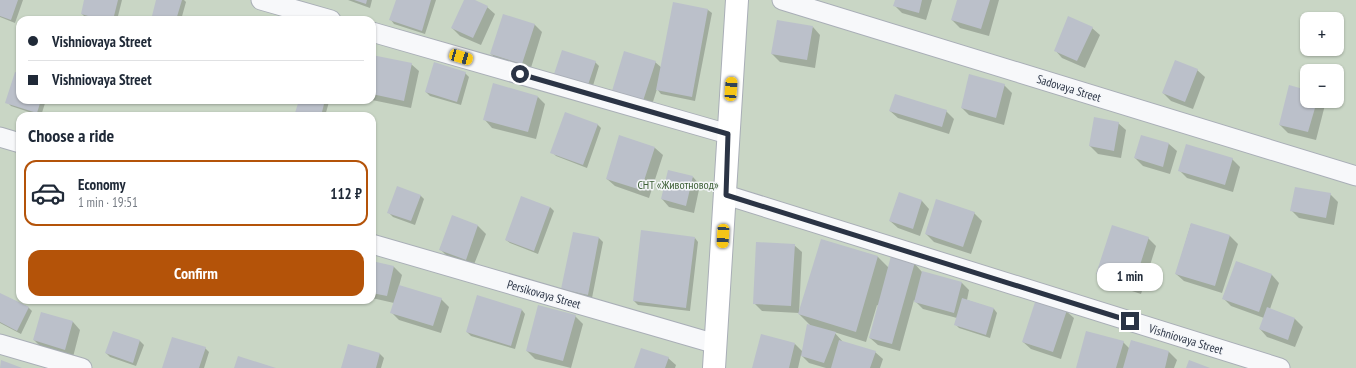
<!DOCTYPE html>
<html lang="en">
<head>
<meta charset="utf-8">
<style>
  :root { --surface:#fff; --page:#f6f6f7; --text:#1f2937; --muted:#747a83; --line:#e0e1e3; --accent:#b45309 }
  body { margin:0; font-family:"PT Sans Narrow",sans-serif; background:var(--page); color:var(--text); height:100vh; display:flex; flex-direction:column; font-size:15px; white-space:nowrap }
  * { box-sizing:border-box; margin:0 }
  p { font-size:13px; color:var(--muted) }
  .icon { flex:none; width:22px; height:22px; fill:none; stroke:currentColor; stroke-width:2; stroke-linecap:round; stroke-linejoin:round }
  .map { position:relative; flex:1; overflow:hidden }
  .panel { position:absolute; left:16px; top:112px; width:360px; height:192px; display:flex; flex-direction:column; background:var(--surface); border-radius:12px; box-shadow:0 1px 3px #0004 }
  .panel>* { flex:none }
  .banner { position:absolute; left:16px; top:16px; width:360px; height:88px; border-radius:12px; box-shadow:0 1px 3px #0004; display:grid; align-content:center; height:88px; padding:0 12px; background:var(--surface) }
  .fabs { position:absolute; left:1300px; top:12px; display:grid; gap:8px }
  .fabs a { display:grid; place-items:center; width:44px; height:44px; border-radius:8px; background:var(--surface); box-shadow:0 1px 3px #0004; font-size:20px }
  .end { position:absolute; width:18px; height:18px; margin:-9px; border:5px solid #2b3445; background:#fff; box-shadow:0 0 0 2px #fff }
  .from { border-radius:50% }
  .bubble { position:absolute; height:28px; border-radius:12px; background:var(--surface); box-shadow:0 1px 3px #0004; font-size:13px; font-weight:700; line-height:28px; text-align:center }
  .car { position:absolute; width:12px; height:24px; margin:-12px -6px; border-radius:5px; box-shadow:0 0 3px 1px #0007; background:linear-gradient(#f5c518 24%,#345 0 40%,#f5c518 0 76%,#345 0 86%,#f5c518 0) }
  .banner b { display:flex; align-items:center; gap:14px; height:38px; font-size:15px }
  .banner b+b { border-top:1px solid var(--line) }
  .banner i { width:10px; height:10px; background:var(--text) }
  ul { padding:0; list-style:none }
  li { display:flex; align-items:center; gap:12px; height:66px; margin:0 8px 6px; padding:0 4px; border:2px solid transparent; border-radius:12px }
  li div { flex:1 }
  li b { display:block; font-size:15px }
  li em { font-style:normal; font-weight:700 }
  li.active { border-color:var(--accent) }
  li>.icon { width:36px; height:36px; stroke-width:1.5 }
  h2 { padding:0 12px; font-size:18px; line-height:48px }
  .primary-button { display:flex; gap:8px; margin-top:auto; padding:8px 12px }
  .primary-button a { flex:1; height:46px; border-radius:12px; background:var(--accent); color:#fff; font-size:16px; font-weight:700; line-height:46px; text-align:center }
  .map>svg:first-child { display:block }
  .green { fill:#c9d6c5; fill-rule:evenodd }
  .shadow { fill:#0003 }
  .building { fill:#bbc0ca }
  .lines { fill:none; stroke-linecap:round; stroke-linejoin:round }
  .street-casing { stroke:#a9aeb7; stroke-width:21 }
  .secondary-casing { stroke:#a9aeb7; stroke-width:24 }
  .street { stroke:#f7f8fa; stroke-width:19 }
  .secondary { stroke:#fff; stroke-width:22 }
  .route { stroke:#2b3445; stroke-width:5 }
  .labels { text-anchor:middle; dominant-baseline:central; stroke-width:3; stroke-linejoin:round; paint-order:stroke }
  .street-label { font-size:12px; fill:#2b3445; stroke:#f4f6f9 }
  .park-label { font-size:12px; fill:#3f6138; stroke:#f4f6f9 }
</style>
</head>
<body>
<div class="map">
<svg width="1356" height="368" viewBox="0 0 1356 368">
  <rect width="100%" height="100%" fill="#e4e7ec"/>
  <!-- green -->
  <path class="green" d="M 0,0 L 1356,0 L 1356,368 L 0,368 ZM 1307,19 L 1337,19 L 1337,49 L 1307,49 ZM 20,20 L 372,20 L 372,100 L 20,100 ZM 1307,71 L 1337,71 L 1337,101 L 1307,101 ZM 20,116 L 372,116 L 372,300 L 20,300 Z"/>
  <!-- shadow -->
  <path class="shadow" d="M 0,0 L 23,0 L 15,23 L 0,17 Z
    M 86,0 L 122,0 L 117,20 L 93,20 L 86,18 L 82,14 Z
    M 157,0 L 184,0 L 186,2 L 181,20 L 152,20 Z
    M 348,0 L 372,0 L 370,8 Z
    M 397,0 L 436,0 L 425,34 L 394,24 L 391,20 Z
    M 465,0 L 472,0 L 487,7 L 495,14 L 481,45 L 460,36 L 452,28 Z
    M 896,0 L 932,0 L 926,20 L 902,13 L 894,5 Z
    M 958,0 L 999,0 L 989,36 L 960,28 L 952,20 Z
    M 674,3 L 708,10 L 712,13 L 695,101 L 661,94 L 657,89 L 651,108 L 620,98 L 655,62 L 662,68 Z
    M 534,24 L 542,32 L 530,71 L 499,61 L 491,54 Z
    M 813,27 L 820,35 L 815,68 L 780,62 L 772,54 Z
    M 1092,28 L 1100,35 L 1085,68 L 1062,58 L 1055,50 Z
    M 372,56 L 411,64 L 419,71 L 411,108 L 372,100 Z
    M 595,62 L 599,66 L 592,89 L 559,78 L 555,74 Z
    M 1197,70 L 1205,77 L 1193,109 L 1171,101 L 1163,93 Z
    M 465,73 L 469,77 L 461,105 L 430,96 L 426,92 Z
    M 20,75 L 20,100 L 46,100 L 41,116 L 11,106 L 7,102 Z
    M 1004,85 L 1012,93 L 1004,125 L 969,115 L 962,108 Z
    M 1307,91 L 1307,101 L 1326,101 L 1316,140 L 1288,133 L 1280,125 Z
    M 538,97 L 545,104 L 536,139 L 492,128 L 485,120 Z
    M 300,100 L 327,100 L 329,102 L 325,116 L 300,116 L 297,112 Z
    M 890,111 L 946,111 L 954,119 L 949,134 L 898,118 Z
    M 1118,123 L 1126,130 L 1121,158 L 1098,154 L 1090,146 Z
    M 597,124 L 601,128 L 587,168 L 556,156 L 552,152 Z
    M 1142,136 L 1169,144 L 1177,151 L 1170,174 L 1143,166 L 1135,158 Z
    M 620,137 L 655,148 L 663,155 L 649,198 L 615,186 L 607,179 Z
    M 1232,159 L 1240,167 L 1233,192 L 1187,178 L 1179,170 Z
    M 693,177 L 700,185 L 694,213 L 669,207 L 662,199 Z
    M 899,194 L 922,201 L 929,209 L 920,236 L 898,228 L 890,221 Z
    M 1330,194 L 1338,202 L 1334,225 L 1299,218 L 1292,211 Z
    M 420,195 L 424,199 L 415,225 L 393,217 L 389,213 Z
    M 550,207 L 554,211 L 538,254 L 510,243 L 506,240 Z
    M 974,213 L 982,221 L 971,254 L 934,242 L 926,234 Z
    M 453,216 L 478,226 L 486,234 L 473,267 L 448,257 L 440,249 Z
    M 1191,224 L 1230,236 L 1238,244 L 1222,293 L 1184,281 L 1176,274 Z
    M 574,233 L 599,238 L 603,242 L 592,298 L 566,293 L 562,289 Z
    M 695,238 L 698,242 L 690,311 L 638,305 L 634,301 Z
    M 1148,238 L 1156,246 L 1141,294 L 1105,282 L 1097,274 Z
    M 822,240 L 878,257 L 889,268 L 914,263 L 922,272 L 962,283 L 969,290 L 967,300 L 994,309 L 997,313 L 990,338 L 959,328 L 955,324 L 957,318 L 923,309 L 914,300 L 900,351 L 878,345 L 870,338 L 879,306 L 877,305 L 866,342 L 834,332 L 843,342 L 875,352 L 883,359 L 880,368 L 826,368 L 809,363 L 801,355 L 798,368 L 753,368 L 795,344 L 803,352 L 812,327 L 799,314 Z
    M 794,245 L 802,252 L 799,313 L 762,311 L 754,303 Z
    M 372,262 L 394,267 L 402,275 L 399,286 L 441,299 L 449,307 L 441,333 L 399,320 L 392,313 L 394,303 L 372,298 Z
    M 1237,262 L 1272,275 L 1279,283 L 1270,309 L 1295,319 L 1303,327 L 1295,347 L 1267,337 L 1260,329 L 1264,318 L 1231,306 L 1223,298 Z
    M 0,294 L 28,307 L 32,311 L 21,334 L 0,323 Z
    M 522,310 L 525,314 L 515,349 L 471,336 L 467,332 Z
    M 1066,311 L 1074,318 L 1061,359 L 1031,349 L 1023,342 Z
    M 42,313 L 73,322 L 80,330 L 73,357 L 42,348 L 34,340 Z
    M 575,316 L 583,324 L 571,368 L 535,359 L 527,351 Z
    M 114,332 L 140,341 L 144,345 L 136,366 L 110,357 L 106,353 Z
    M 1132,341 L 1169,352 L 1177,360 L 1174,368 L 1077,368 L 1123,342 L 1130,349 Z
    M 349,345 L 380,354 L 384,358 L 381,368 L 342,368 Z
    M 205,348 L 209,352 L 204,368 L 164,368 Z
    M 668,358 L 676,365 L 675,368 L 635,368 Z"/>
  <!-- building -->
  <path class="building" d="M 0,0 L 18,0 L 11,20 L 0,16 Z
    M 84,0 L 118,0 L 113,20 L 102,20 L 81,14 Z
    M 156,0 L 182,0 L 176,20 L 151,20 Z
    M 354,0 L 367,0 L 366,4 Z
    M 396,0 L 431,0 L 422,31 L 389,20 Z
    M 464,0 L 475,0 L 488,6 L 473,38 L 451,28 Z
    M 895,0 L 922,0 L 919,13 L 893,6 Z
    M 957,0 L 990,0 L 981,29 L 951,20 Z
    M 673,2 L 708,9 L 692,97 L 656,90 Z
    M 503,14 L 535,24 L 522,64 L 490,54 Z
    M 1068,16 L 1093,27 L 1077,61 L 1054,51 Z
    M 777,20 L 813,26 L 807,60 L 771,54 Z
    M 562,50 L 596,61 L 588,85 L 554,74 Z
    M 624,51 L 656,61 L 643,101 L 612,91 Z
    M 372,55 L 412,63 L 404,101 L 372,94 Z
    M 1175,60 L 1198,69 L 1185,102 L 1162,93 Z
    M 434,62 L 466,72 L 457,102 L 425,92 Z
    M 15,72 L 20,74 L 20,100 L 41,100 L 37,113 L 5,103 Z
    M 969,74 L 1005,84 L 996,118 L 961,108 Z
    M 493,83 L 538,96 L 528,132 L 483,120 Z
    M 1289,85 L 1307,90 L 1307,101 L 1317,101 L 1308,132 L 1279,125 Z
    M 895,94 L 947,110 L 942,127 L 889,111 Z
    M 299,100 L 325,100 L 321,116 L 308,116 L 295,113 Z
    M 565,112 L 598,124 L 583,165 L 550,153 Z
    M 1094,117 L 1119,122 L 1114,151 L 1089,146 Z
    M 619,135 L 655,147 L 641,190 L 606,179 Z
    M 1141,135 L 1169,143 L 1163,167 L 1134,158 Z
    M 1186,144 L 1233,158 L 1225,185 L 1178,171 Z
    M 668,170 L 693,176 L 686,206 L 661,199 Z
    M 397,186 L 421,195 L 411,221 L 387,213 Z
    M 1295,187 L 1331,193 L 1326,218 L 1290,211 Z
    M 899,192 L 922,200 L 913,229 L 889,221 Z
    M 521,196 L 550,207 L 534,251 L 505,240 Z
    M 936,199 L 975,212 L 963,247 L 925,234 Z
    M 452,215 L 478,225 L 466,260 L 439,250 Z
    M 1191,223 L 1230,235 L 1215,286 L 1175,274 Z
    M 1112,225 L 1149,237 L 1133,287 L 1096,274 Z
    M 641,230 L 695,237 L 686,308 L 633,301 Z
    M 573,232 L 599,237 L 588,295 L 561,289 Z
    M 821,239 L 878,256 L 856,332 L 798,314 Z
    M 756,242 L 795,244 L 791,306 L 753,304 Z
    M 891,256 L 915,262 L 892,344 L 869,338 Z
    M 372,261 L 394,266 L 387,296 L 372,293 Z
    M 1236,261 L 1272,274 L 1259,312 L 1222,299 Z
    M 922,271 L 962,282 L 954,313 L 914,302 Z
    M 399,285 L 442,298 L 433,326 L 390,313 Z
    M 0,293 L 29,307 L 17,331 L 0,322 Z
    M 477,295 L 522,309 L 511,346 L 466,332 Z
    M 962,298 L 994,308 L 986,335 L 954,325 Z
    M 1036,299 L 1067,310 L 1053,352 L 1022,342 Z
    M 538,305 L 576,315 L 563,361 L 526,351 Z
    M 1267,307 L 1295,318 L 1288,340 L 1259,329 Z
    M 41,312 L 73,321 L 65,350 L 33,340 Z
    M 807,324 L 836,332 L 824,363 L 801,356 Z
    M 113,331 L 140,340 L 133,363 L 105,353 Z
    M 1086,331 L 1124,341 L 1116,368 L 1076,368 Z
    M 761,334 L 795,343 L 789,368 L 752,368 Z
    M 172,337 L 206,347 L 199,368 L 162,368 Z
    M 839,340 L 876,351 L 870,368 L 831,368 Z
    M 1131,340 L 1169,351 L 1165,368 L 1123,368 Z
    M 348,344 L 380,353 L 376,368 L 341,368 Z
    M 641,348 L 669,357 L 665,368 L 634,368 Z
    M 238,356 L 276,368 L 234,368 Z
    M 1,360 L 22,368 L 0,368 Z
    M 1189,360 L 1210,368 L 1186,368 Z"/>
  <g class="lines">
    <!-- street casing -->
    <g class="street-casing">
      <path id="street" d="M 261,0 L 331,20
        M 782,0 L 1356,176
        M 372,32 L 728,134
        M 0,137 L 20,143
        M 726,195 L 1280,368
        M 372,244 L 716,344
        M 0,344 L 82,368"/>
    </g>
    <!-- secondary casing -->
    <g class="secondary-casing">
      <path id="secondary" d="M 714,368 L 737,0"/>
    </g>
    <!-- street -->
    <use href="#street" class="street"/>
    <!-- secondary -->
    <use href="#secondary" class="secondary"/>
  </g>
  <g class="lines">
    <!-- route -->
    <path class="route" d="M 520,74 L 728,134 L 726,195 L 1130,321"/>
  </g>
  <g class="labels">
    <!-- street labels -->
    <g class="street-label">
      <text transform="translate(1069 88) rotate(17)">Sadovaya Street</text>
      <text transform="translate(544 294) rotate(16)">Persikovaya Street</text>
      <text transform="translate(1186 339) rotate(17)">Vishniovaya Street</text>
    </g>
    <!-- park labels -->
    <g class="park-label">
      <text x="678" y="184">СНТ «Животновод»</text>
    </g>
  </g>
</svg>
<div class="fabs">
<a>+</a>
<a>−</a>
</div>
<i class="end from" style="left:520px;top:74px"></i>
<i class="end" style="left:1130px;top:321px"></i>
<div class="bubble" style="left:1097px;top:263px;width:66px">1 min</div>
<i class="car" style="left:461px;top:57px;rotate:106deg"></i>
<i class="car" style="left:731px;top:89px;rotate:4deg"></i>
<i class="car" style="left:723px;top:236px;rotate:183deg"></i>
<div class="banner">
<b><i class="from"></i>Vishniovaya Street</b>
<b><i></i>Vishniovaya Street</b>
</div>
<section class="panel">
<h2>Choose a ride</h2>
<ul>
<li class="active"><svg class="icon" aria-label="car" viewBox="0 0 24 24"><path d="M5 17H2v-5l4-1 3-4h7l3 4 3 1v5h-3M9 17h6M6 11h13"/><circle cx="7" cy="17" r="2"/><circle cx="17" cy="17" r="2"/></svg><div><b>Economy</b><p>1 min · 19:51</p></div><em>112 ₽</em></li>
</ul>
<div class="primary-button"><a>Confirm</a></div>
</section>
</div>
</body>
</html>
